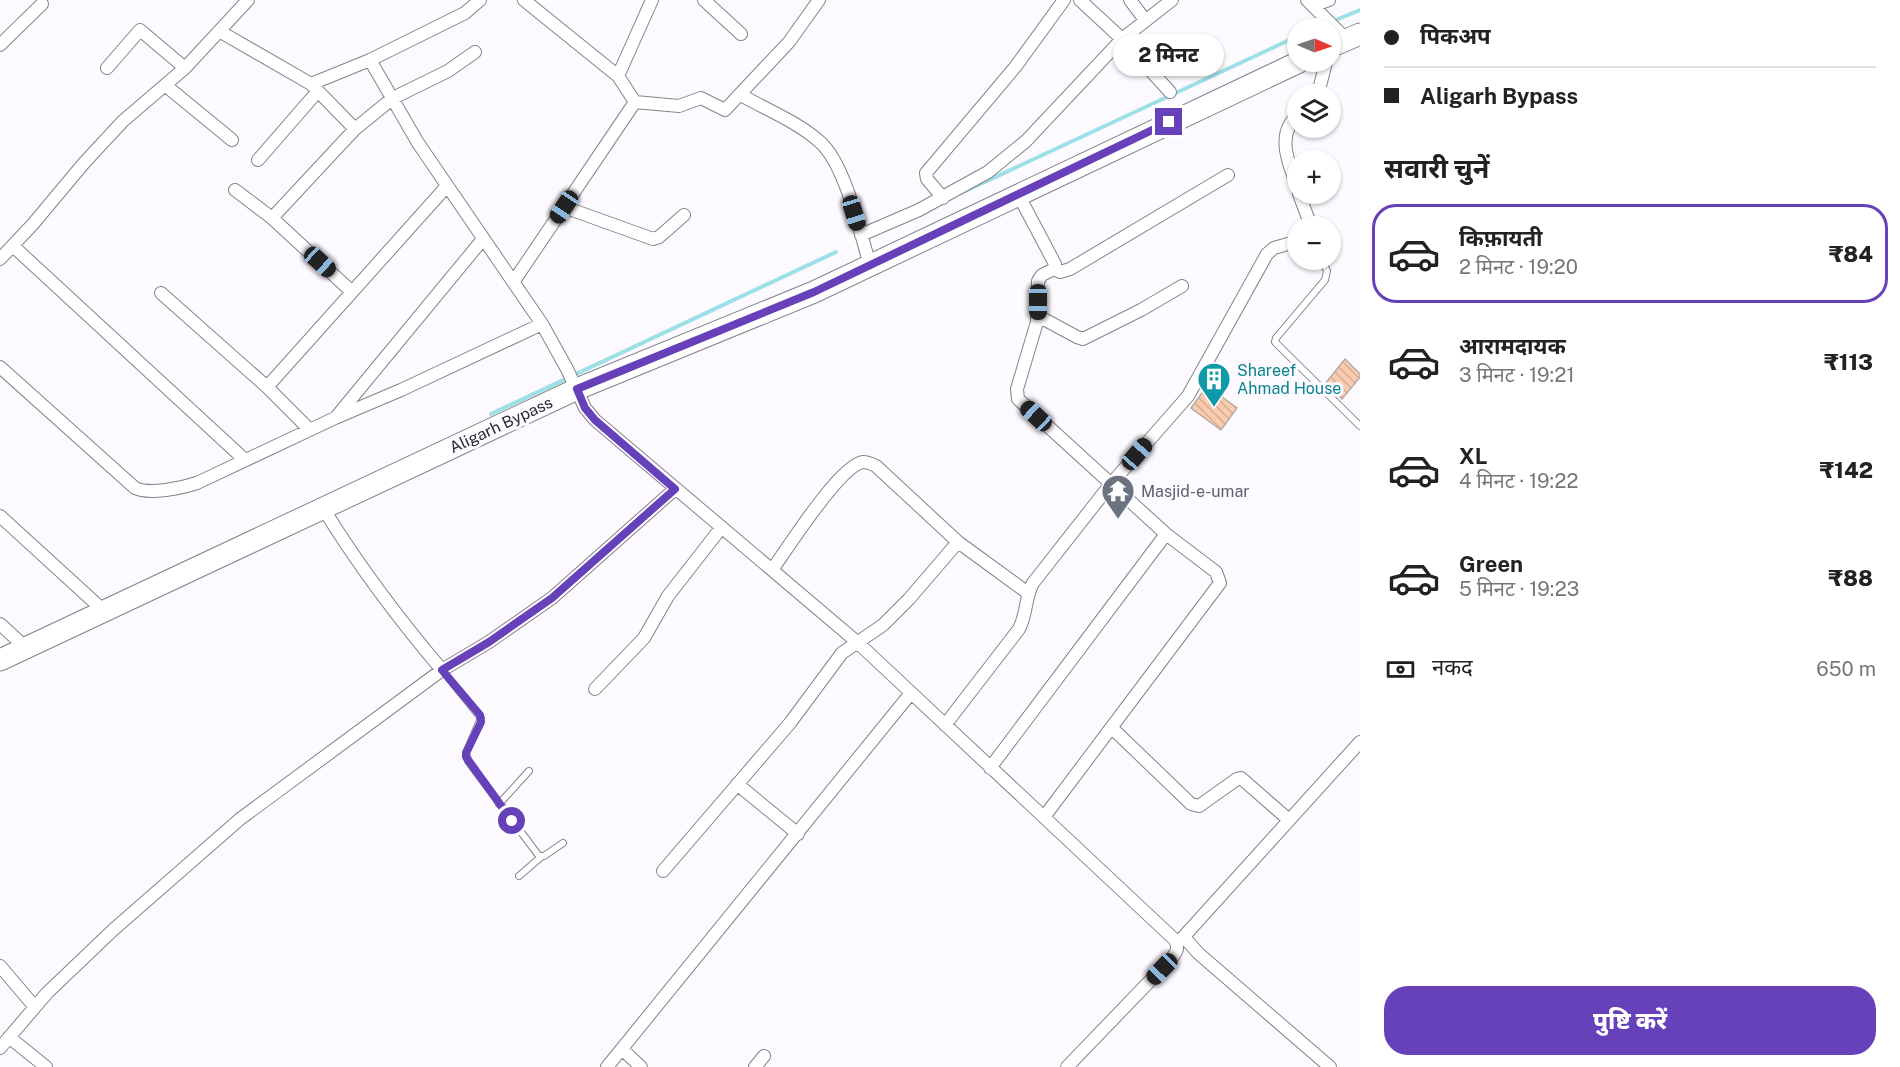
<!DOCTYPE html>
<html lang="hi">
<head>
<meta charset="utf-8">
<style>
  :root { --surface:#fff; --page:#f2f2f2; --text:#222; --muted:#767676; --line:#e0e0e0; --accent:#6741b9 }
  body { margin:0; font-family:"Public Sans","Noto Sans Devanagari",sans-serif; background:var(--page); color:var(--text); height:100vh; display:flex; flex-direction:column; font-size:22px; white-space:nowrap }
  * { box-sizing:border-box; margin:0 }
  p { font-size:20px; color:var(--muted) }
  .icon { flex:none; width:33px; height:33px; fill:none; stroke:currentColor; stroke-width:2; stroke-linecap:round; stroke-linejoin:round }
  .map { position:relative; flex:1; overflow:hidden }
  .side { display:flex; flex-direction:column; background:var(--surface); width:540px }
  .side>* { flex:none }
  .top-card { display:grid; align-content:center; height:132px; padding:0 24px; background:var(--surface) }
  .needle { width:39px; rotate:92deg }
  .buttons { position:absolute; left:1287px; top:18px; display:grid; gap:12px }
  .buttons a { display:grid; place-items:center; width:54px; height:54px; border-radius:50%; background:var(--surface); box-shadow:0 2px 4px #0004; font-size:30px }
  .end { position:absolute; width:27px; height:27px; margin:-14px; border:8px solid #6741b9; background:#fff; box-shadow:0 0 0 3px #fff }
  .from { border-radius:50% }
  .bubble { position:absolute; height:42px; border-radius:21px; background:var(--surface); box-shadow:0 2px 4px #0004; font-size:20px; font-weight:800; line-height:42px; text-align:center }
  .car { position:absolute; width:18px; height:36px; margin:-18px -9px; border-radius:8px; box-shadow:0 0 4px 2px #0007; background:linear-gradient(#222 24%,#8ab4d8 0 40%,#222 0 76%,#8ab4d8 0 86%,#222 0) }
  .top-card b { display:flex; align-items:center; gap:21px; height:57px; font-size:22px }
  .top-card b+b { border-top:2px solid var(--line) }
  .top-card i { width:15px; height:15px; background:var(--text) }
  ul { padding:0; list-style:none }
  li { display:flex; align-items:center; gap:18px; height:99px; margin:0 12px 9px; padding:0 12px; border:3px solid transparent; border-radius:24px }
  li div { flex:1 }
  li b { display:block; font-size:22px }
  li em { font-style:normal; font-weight:800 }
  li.current { border-color:var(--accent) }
  li>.icon { width:54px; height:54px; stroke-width:1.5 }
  h2 { padding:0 24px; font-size:27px; line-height:72px }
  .pay { display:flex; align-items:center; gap:15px; height:66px; padding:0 24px; font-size:22px }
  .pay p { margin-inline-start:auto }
  .button { display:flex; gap:12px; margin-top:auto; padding:12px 24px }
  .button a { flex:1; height:69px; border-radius:24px; background:var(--accent); color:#fff; font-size:24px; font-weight:800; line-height:69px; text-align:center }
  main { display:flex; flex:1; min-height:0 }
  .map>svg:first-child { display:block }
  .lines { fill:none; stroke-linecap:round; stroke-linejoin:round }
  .stream { stroke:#9fe0e7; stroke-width:4 }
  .building { fill:url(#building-back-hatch); stroke:#b4aca7; stroke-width:1.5 }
  .lane-casing { stroke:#86828a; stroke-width:8 }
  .street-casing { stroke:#86828a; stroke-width:14 }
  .highway-casing { stroke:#86828a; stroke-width:23 }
  .lane { stroke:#fff; stroke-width:6 }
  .street { stroke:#fff; stroke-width:12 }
  .highway { stroke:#fff; stroke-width:21 }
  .route { stroke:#6741b9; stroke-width:8 }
  .labels { text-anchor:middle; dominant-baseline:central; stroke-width:6; stroke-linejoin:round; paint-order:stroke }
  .culture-label { font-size:16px; fill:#0d838f; stroke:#fcfaff; text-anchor:start }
  .street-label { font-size:16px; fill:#2c2a2e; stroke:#fcfaff }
  .worship-label { font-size:16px; fill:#5b616d; stroke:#fcfaff; text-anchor:start }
</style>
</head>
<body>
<main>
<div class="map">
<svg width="1360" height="1067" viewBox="0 0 1360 1067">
  <defs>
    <pattern id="building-back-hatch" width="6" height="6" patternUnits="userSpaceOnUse" patternTransform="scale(1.5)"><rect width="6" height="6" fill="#facbae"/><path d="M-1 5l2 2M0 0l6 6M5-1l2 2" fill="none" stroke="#d6ae96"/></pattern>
  </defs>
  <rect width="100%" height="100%" fill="#fcfaff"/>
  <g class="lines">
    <!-- stream -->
    <path class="stream" d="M 1338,19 L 1360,10
      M 1316,28 L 1319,27
      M 961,193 L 1298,36
      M 491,414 L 836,252"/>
  </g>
  <!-- building -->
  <path class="building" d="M 1345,359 L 1360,374 L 1360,377 L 1342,399 L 1325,384 Z
    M 1207,386 L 1237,408 L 1221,430 L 1191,408 Z"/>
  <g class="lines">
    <!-- lane casing -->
    <g class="lane-casing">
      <path id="lane" d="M 1322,260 L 1327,271 L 1325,280 L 1276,338 L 1275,342 L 1360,426
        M 442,670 L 481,718 L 466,753 L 468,761 L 539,856 L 544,856 L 563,843
        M 499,804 L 529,771
        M 519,876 L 541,857"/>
    </g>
    <!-- street casing -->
    <g class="street-casing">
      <path id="street" d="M 524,0 L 618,76
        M 704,0 L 741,34
        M 1080,0 L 1122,39 L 1170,92
        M 1130,0 L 1145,20
        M 1307,0 L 1347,40
        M 1313,6 L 1329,0
        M 219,31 L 311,84 L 370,60 L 465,13 L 480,0
        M 0,45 L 42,4
        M 370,60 L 418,143 L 542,324 L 567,369 L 585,408 L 595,420 L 857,642 L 1175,940 C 1179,948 1177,951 1172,958 L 1067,1067
        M 107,68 L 140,30 L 185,68
        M 165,85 L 232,140
        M 312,85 L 355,129
        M 1318,94 L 1326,62
        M 741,95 C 767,110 798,122 820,142 C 845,164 860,232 870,265
        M 635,102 L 679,106 L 701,98 L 725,110 L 789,42 L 819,0
        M 1298,115 C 1275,134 1289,165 1298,188
        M 258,160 L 318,91
        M 235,190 L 272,218 L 351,291
        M 1018,194 L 1055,264 L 1054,269 L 1042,275 L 1038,281 L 1037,322 L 1017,389 L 1018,399 L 1166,534 L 1216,572 L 1220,583 L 1044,817
        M 1299,194 L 1311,226
        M 943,198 L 927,179 L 926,173 L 1016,66 L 1064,0
        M 564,207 L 653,239 L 659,237 L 684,215
        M 272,218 L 355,129 L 393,98 L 448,71 L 475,52
        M 861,235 L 919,210 L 988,172 L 1026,141 L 1122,39 L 1172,0
        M 13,246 L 245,460
        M 0,259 L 33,224 L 84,163 L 123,121 L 185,68 L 248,0
        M 1054,269 L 1060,272 L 1070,269 L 1228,175
        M 514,281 L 635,102 L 618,76 L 652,0
        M 161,293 L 267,387 L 310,430
        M 1038,316 L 1077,337 L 1083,339 L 1141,310 L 1182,286
        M 0,367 L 135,488 C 149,495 182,488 197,483 L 335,418 L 401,390 L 542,324
        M 267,387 L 447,186
        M 337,416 L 483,239
        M 323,508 C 360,568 397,617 442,670
        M 0,516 L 104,611
        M 772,570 C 787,549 840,465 863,462 C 867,462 872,464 876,466 L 958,542 L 1028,593
        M 0,624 L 26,648
        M 595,689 L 644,638 L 668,596 L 721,528
        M 945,725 L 1019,629 C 1027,614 1025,597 1033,583 L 1110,485 L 1188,396 L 1267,254 L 1274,248 L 1298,241
        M 1112,728 L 1191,804 L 1199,806 L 1237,779 L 1241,778 L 1289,820
        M 990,768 L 1166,534
        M 737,784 L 798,834
        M 663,871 L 790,723 L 842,653 L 883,625 L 909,599 L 958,542
        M 1184,937 L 1198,953 L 1330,1067
        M 1177,944 L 1360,742
        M 0,966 L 34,1006
        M 9,1037 L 46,1067
        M 0,1048 L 47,993 L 113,930 L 240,819 L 442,670 L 489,642 L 552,598 L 675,489
        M 622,1049 L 641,1067
        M 607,1067 L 911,693
        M 755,1067 L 764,1056"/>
    </g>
    <!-- highway casing -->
    <g class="highway-casing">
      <path id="highway" d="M 1330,47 L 1360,34
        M 0,660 L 577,389 L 814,292 L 1299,62"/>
    </g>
    <!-- lane -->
    <use href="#lane" class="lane"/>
    <!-- street -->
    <use href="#street" class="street"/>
    <!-- highway -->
    <use href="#highway" class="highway"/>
  </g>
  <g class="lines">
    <!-- route -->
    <path class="route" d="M 512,821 L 466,757 L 466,753 L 481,722 L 480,715 L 442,670 L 489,642 L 552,598 L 675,489 L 595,420 L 585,408 L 577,389 L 814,292 L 1169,122"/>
  </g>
  <!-- icons -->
  <defs>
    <g id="building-pin" transform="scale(1.725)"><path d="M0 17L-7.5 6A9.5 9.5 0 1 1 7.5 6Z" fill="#0f9aa8" stroke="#fcfaff"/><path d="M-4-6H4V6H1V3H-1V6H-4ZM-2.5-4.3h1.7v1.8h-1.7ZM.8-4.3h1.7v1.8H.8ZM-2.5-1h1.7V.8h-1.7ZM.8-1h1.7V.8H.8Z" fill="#fff"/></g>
    <g id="temple-pin" transform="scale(1.725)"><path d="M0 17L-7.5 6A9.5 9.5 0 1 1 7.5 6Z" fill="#6b7280" stroke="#fcfaff"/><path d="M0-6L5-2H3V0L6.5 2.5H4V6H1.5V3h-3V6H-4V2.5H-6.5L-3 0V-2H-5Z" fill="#fff"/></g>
  </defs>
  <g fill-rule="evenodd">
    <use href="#building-pin" x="1214" y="379"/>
    <use href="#temple-pin" x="1118" y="491"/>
  </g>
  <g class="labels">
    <!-- culture labels -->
    <g class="culture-label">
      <text x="1237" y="370">Shareef<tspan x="1237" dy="18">Ahmad House</tspan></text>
    </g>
    <!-- street labels -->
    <g class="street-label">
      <text transform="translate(501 425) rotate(-25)">Aligarh Bypass</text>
    </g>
    <!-- worship labels -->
    <g class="worship-label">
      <text x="1141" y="491">Masjid-e-umar</text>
    </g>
  </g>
</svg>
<div class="buttons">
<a><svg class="needle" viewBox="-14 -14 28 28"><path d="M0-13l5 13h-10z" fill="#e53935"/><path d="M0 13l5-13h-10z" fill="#767676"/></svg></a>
<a><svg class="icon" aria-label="layers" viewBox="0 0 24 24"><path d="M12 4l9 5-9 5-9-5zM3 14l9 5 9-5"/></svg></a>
<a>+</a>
<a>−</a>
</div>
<i class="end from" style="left:512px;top:821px"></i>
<i class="end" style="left:1169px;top:122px"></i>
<div class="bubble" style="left:1113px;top:34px;width:111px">2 मिनट</div>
<i class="car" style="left:564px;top:207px;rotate:214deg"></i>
<i class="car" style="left:854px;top:213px;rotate:163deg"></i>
<i class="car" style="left:320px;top:262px;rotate:132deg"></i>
<i class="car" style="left:1038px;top:302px;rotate:180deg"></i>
<i class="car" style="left:1036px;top:416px;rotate:313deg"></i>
<i class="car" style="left:1137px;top:454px;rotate:41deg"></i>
<i class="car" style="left:1162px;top:969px;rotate:224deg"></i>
</div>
<section class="side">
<div class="top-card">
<b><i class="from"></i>पिकअप</b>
<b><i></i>Aligarh Bypass</b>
</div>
<h2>सवारी चुनें</h2>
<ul>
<li class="current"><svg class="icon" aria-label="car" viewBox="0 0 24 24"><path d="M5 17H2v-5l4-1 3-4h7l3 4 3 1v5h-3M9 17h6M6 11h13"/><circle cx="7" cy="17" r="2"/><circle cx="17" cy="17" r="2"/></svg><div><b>किफ़ायती</b><p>2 मिनट · 19:20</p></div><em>₹84</em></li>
<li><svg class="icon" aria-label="car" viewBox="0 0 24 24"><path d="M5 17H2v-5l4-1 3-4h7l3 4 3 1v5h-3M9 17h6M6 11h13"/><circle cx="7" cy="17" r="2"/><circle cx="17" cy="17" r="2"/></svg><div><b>आरामदायक</b><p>3 मिनट · 19:21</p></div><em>₹113</em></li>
<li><svg class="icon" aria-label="car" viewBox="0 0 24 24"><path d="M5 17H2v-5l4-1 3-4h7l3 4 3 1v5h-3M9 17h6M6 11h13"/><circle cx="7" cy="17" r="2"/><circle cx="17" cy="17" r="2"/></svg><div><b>XL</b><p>4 मिनट · 19:22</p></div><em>₹142</em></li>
<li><svg class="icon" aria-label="car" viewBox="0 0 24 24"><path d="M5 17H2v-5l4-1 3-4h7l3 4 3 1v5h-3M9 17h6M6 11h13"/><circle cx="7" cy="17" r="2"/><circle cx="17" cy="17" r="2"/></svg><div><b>Green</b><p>5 मिनट · 19:23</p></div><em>₹88</em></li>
</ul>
<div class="pay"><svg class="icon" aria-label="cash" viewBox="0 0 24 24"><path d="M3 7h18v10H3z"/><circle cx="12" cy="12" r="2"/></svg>नकद<p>650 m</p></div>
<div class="button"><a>पुष्टि करें</a></div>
</section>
</main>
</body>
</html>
